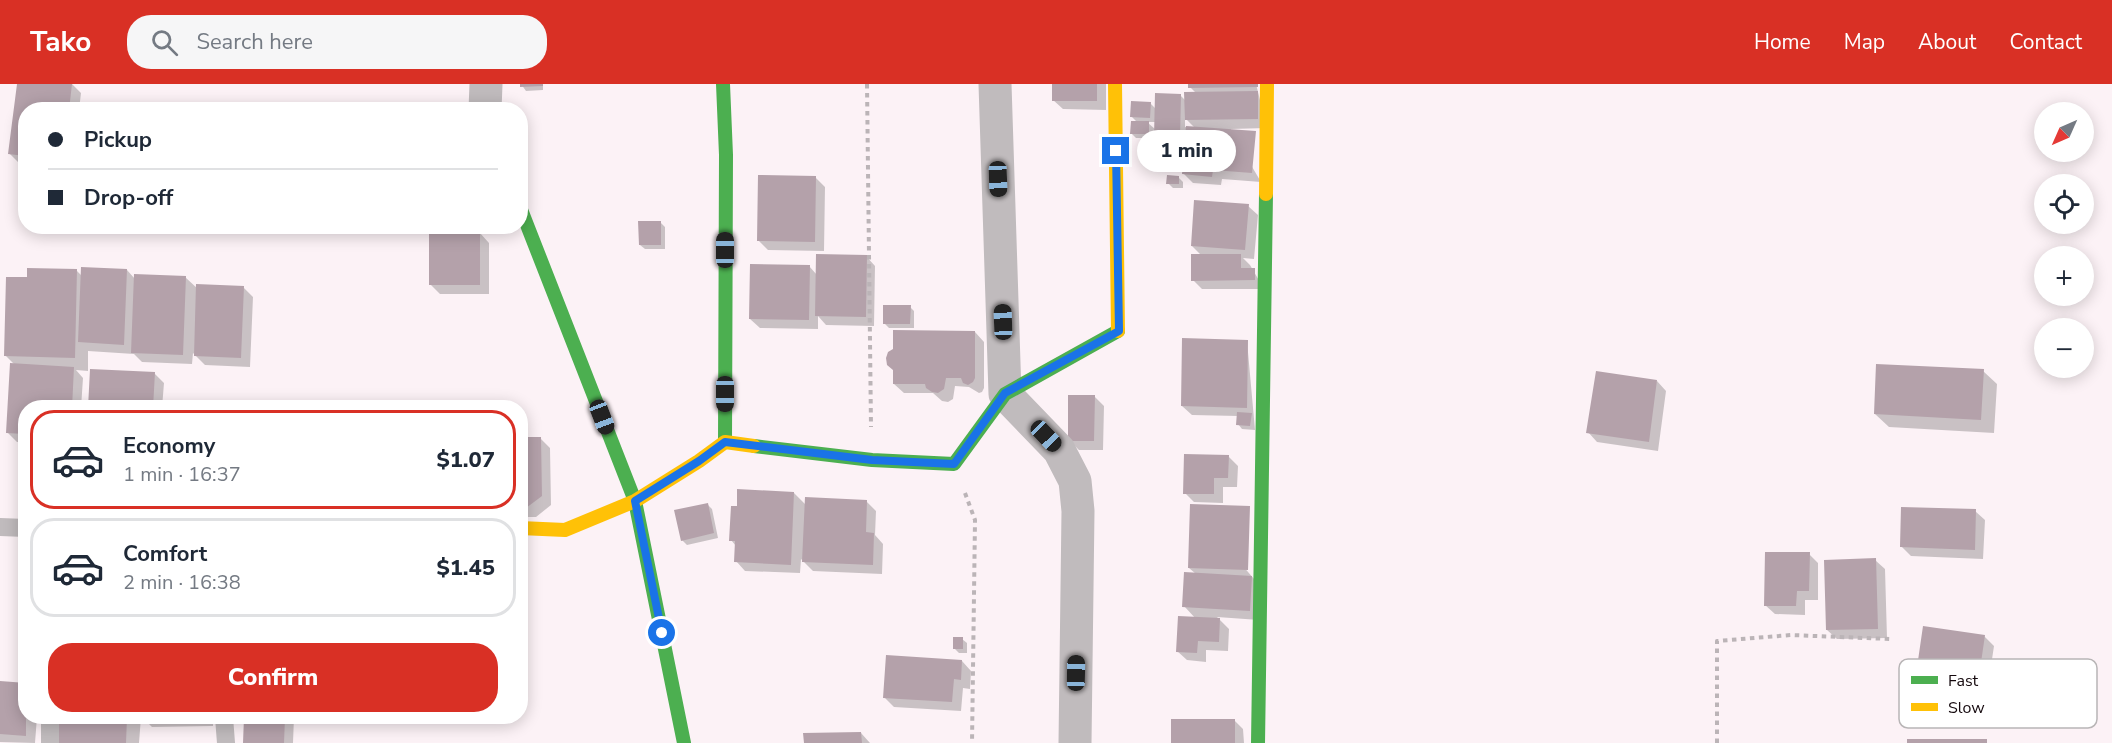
<!DOCTYPE html>
<html lang="en">
<head>
<meta charset="utf-8">
<style>
  :root { --surface:#fff; --page:#f6f6f7; --text:#1f2937; --muted:#747a83; --line:#e0e1e3; --accent:#d93025 }
  body { margin:0; font-family:"Nunito Sans",sans-serif; background:var(--page); color:var(--text); height:100vh; display:flex; flex-direction:column; font-size:22px; white-space:nowrap }
  * { box-sizing:border-box; margin:0 }
  p { font-size:20px; color:var(--muted) }
  .icon { flex:none; width:33px; height:33px; fill:none; stroke:currentColor; stroke-width:2; stroke-linecap:round; stroke-linejoin:round }
  .map { position:relative; flex:1; overflow:hidden }
  .sheet { position:absolute; left:18px; top:316px; width:510px; height:324px; display:flex; flex-direction:column; background:var(--surface); border-radius:24px; box-shadow:0 3px 15px #0003 }
  .sheet>* { flex:none }
  .top-card { position:absolute; left:18px; top:18px; width:510px; height:132px; border-radius:24px; box-shadow:0 3px 15px #0003; display:grid; align-content:center; height:132px; padding:0 30px; background:var(--surface) }
  .needle { width:39px; rotate:225deg }
  .buttons { position:absolute; left:2034px; top:18px; display:grid; gap:12px }
  .buttons a { display:grid; place-items:center; width:60px; height:60px; border-radius:50%; background:var(--surface); box-shadow:0 3px 15px #0003; font-size:30px }
  .end { position:absolute; width:27px; height:27px; margin:-14px; border:8px solid #1a73e8; background:#fff; box-shadow:0 0 0 3px #fff }
  .from { border-radius:50% }
  .bubble { position:absolute; height:42px; border-radius:21px; background:var(--surface); box-shadow:0 3px 15px #0003; font-size:20px; font-weight:800; line-height:42px; text-align:center }
  .car { position:absolute; width:18px; height:36px; margin:-18px -9px; border-radius:8px; box-shadow:0 0 4px 2px #0007; background:linear-gradient(#222 24%,#8ab4d8 0 40%,#222 0 76%,#8ab4d8 0 86%,#222 0) }
  .top-card b { display:flex; align-items:center; gap:21px; height:57px; font-size:22px }
  .top-card b+b { border-top:2px solid var(--line) }
  .top-card i { width:15px; height:15px; background:var(--text) }
  ul { padding:10px 0 0; list-style:none }
  li { display:flex; align-items:center; gap:18px; height:99px; margin:0 12px 9px; padding:0 18px; border:3px solid var(--line); border-radius:24px }
  li div { flex:1 }
  li b { display:block; font-size:22px }
  li em { font-style:normal; font-weight:800 }
  li.active { border-color:var(--accent) }
  li>.icon { width:54px; height:54px; stroke-width:1.5 }
  .action { display:flex; gap:12px; margin-top:auto; padding:12px 30px }
  .action a { flex:1; height:69px; border-radius:24px; background:var(--accent); color:#fff; font-size:24px; font-weight:800; line-height:69px; text-align:center }
  header { display:flex; align-items:center; gap:36px; box-sizing:border-box; height:84px; padding:0 30px; background:var(--accent); color:#fff }
  header strong { font-size:28px }
  nav { display:flex; gap:33px; margin-inline-start:auto; font-size:21px }
  .search { width:420px; height:54px; background:var(--page); display:flex; align-items:center; gap:15px; box-sizing:border-box; padding:0 21px; border-radius:24px; color:var(--muted); font-size:22px }
  .map>svg:first-child { display:block }
  .shadow { fill:#0003; fill-rule:evenodd }
  .building { fill:#b4a1aa }
  .lines { fill:none; stroke-linecap:round; stroke-linejoin:round }
  .path { stroke:#bbb4b7; stroke-width:4; stroke-dasharray:4.5 4.5; stroke-linecap:butt }
  .lane { stroke:#c0bbbd; stroke-width:18 }
  .street { stroke:#c0bbbd; stroke-width:33 }
  .fast { stroke:#4caf50; stroke-width:14 }
  .slow { stroke:#ffc107; stroke-width:14 }
  .route { stroke:#1a73e8; stroke-width:8 }
  .key { fill:#fff; stroke:#b8b5b6; stroke-width:1.5 }
  .key-label { font-size:16px; fill:#14080d }
</style>
</head>
<body>
<header>
<strong>Tako</strong>
<div class="search"><svg class="icon" aria-label="search" viewBox="0 0 24 24"><circle cx="10" cy="10" r="6"/><path d="M15 15l6 6"/></svg>Search here</div>
<nav><a>Home</a><a>Map</a><a>About</a><a>Contact</a></nav>
</header>
<div class="map">
<svg width="2112" height="659" viewBox="0 0 2112 659">
  <rect width="100%" height="100%" fill="#fcf2f6"/>
  <!-- shadow -->
  <path class="shadow" d="M 18,0 L 72,0 L 81,9 L 79,26 L 26,26 L 26,80 L 19,79 L 9,69 Z
    M 521,0 L 543,0 L 543,6 L 526,7 Z
    M 1054,0 L 1106,0 L 1106,26 L 1063,25 L 1053,16 Z
    M 1190,0 L 1256,0 L 1267,44 L 1231,45 L 1231,47 L 1261,98 L 1222,95 L 1221,101 L 1193,99 L 1184,90 L 1186,57 L 1160,57 L 1153,49 L 1153,54 L 1136,54 L 1132,50 L 1137,38 L 1132,33 L 1150,19 L 1156,25 L 1180,11 L 1186,17 L 1196,9 L 1190,3 ZM 1185,34 L 1195,44 L 1185,43 ZM 1147,38 L 1156,38 L 1156,46 Z
    M 815,93 L 825,103 L 824,167 L 768,166 L 758,156 Z
    M 1179,94 L 1183,98 L 1183,104 L 1173,104 L 1168,99 Z
    M 1248,122 L 1258,131 L 1254,175 L 1243,174 L 1250,181 L 1264,205 L 1202,205 L 1193,196 L 1202,172 L 1192,162 Z
    M 660,138 L 665,143 L 665,165 L 645,165 L 640,161 Z
    M 480,149 L 489,159 L 489,210 L 440,210 L 430,200 Z
    M 866,172 L 875,182 L 874,242 L 826,241 L 818,232 L 818,245 L 760,244 L 750,235 L 809,182 L 817,191 Z
    M 127,186 L 135,195 L 185,193 L 198,205 L 243,203 L 253,213 L 250,283 L 205,281 L 193,269 L 192,280 L 142,278 L 134,270 L 88,267 L 88,287 L 76,286 L 83,294 L 81,324 L 26,324 L 26,359 L 17,358 L 8,349 L 15,281 L 5,271 L 28,195 L 77,187 L 82,192 Z
    M 910,223 L 914,227 L 914,244 L 889,244 L 885,240 Z
    M 975,248 L 984,258 L 984,304 L 982,308 L 979,309 L 969,303 L 955,302 L 953,315 L 948,318 L 942,317 L 933,309 L 904,309 L 894,300 Z
    M 1247,257 L 1255,346 L 1242,345 L 1238,340 L 1238,332 L 1192,331 L 1182,322 Z
    M 1983,287 L 1997,300 L 1994,349 L 1889,343 L 1875,330 Z
    M 154,289 L 164,299 L 162,324 L 90,324 Z
    M 1657,297 L 1666,307 L 1658,367 L 1597,358 L 1588,348 Z
    M 1094,312 L 1104,322 L 1103,366 L 1079,366 L 1069,356 Z
    M 540,354 L 550,364 L 551,421 L 536,433 L 520,433 L 520,355 Z
    M 1228,372 L 1238,382 L 1237,403 L 1223,403 L 1223,419 L 1194,418 L 1185,409 Z
    M 794,409 L 806,421 L 866,417 L 876,427 L 875,451 L 883,460 L 882,490 L 813,487 L 801,475 L 800,489 L 745,487 L 736,477 L 736,462 L 731,456 Z
    M 707,420 L 712,425 L 718,454 L 687,461 L 682,456 Z
    M 1191,422 L 1261,503 L 1259,536 L 1217,533 L 1229,545 L 1228,567 L 1206,566 L 1206,578 L 1187,576 L 1177,567 L 1196,535 L 1184,522 L 1196,490 L 1189,484 Z
    M 1975,427 L 1985,436 L 1983,475 L 1911,472 L 1901,462 Z
    M 1809,470 L 1818,479 L 1818,516 L 1805,516 L 1805,531 L 1775,530 L 1765,521 Z
    M 1875,476 L 1885,485 L 1887,554 L 1837,555 L 1827,546 Z
    M 1984,552 L 1994,562 L 1985,622 L 1925,613 L 1916,603 Z
    M 962,555 L 967,559 L 967,569 L 959,569 L 954,564 Z
    M 962,577 L 971,587 L 970,605 L 963,604 L 961,627 L 894,623 L 885,614 Z
    M 0,598 L 26,633 L 37,633 L 35,659 L 0,658 Z
    M 58,633 L 141,633 L 139,659 L 57,659 Z
    M 142,633 L 213,633 L 213,642 L 152,643 Z
    M 245,633 L 294,633 L 293,659 L 244,659 Z
    M 1234,636 L 1243,645 L 1244,659 L 1172,659 Z
    M 861,649 L 870,659 L 805,659 Z"/>
  <!-- building -->
  <path class="building" d="M 17,0 L 72,0 L 69,26 L 26,26 L 26,72 L 8,70 Z
    M 520,0 L 543,0 L 543,2 L 520,3 Z
    M 1052,0 L 1097,0 L 1097,17 L 1052,17 Z
    M 1188,0 L 1258,0 L 1258,3 L 1188,4 Z
    M 1258,7 L 1258,35 L 1185,36 L 1184,8 Z
    M 1155,9 L 1181,10 L 1180,54 L 1154,53 Z
    M 1131,17 L 1151,18 L 1150,34 L 1130,33 Z
    M 1131,37 L 1149,37 L 1149,50 L 1130,50 Z
    M 1186,42 L 1256,47 L 1252,89 L 1213,86 L 1212,93 L 1182,90 Z
    M 758,91 L 816,92 L 815,158 L 757,157 Z
    M 1167,91 L 1179,92 L 1179,100 L 1166,100 Z
    M 1194,116 L 1249,120 L 1245,166 L 1191,162 Z
    M 638,137 L 661,137 L 661,161 L 639,161 Z
    M 429,147 L 480,148 L 480,201 L 429,201 Z
    M 816,170 L 867,171 L 866,233 L 815,232 Z
    M 1191,170 L 1241,170 L 1241,184 L 1255,184 L 1255,196 L 1191,197 Z
    M 750,180 L 810,181 L 809,236 L 749,235 Z
    M 81,183 L 127,185 L 124,261 L 78,258 Z
    M 27,184 L 77,185 L 75,274 L 4,272 L 6,193 L 27,193 Z
    M 134,190 L 186,192 L 183,271 L 131,269 Z
    M 196,200 L 244,202 L 241,274 L 194,272 Z
    M 883,221 L 911,221 L 910,240 L 883,240 Z
    M 893,246 L 975,247 L 975,294 L 973,298 L 968,301 L 963,299 L 961,294 L 946,294 L 944,305 L 938,309 L 932,308 L 926,304 L 925,300 L 893,300 L 893,286 L 887,281 L 886,274 L 888,268 L 893,265 Z
    M 1182,254 L 1248,256 L 1247,324 L 1181,322 Z
    M 10,279 L 74,283 L 72,324 L 26,324 L 26,350 L 6,349 Z
    M 1876,280 L 1984,285 L 1981,336 L 1874,330 Z
    M 90,285 L 155,288 L 153,324 L 88,324 Z
    M 1596,287 L 1657,296 L 1649,358 L 1586,349 Z
    M 1068,311 L 1095,311 L 1094,357 L 1068,357 Z
    M 1237,328 L 1252,329 L 1250,342 L 1236,341 Z
    M 520,353 L 541,353 L 542,412 L 526,424 L 520,424 Z
    M 1184,370 L 1229,371 L 1228,394 L 1214,394 L 1214,410 L 1183,410 Z
    M 737,405 L 794,408 L 791,481 L 734,478 L 735,457 L 729,457 L 731,422 L 737,422 Z
    M 805,413 L 867,416 L 866,448 L 874,449 L 873,481 L 802,478 Z
    M 708,419 L 714,449 L 681,457 L 674,426 Z
    M 1190,420 L 1250,422 L 1248,486 L 1188,484 Z
    M 1901,423 L 1976,425 L 1975,466 L 1900,463 Z
    M 1765,468 L 1810,468 L 1809,507 L 1797,507 L 1796,522 L 1764,522 Z
    M 1876,474 L 1878,545 L 1826,546 L 1824,476 Z
    M 1184,488 L 1252,492 L 1250,527 L 1182,523 Z
    M 1178,532 L 1220,534 L 1219,558 L 1198,557 L 1197,569 L 1176,568 Z
    M 1923,542 L 1985,551 L 1976,613 L 1914,604 Z
    M 953,553 L 963,553 L 963,565 L 953,565 Z
    M 886,571 L 962,576 L 961,596 L 954,595 L 952,618 L 883,614 Z
    M 0,597 L 26,599 L 26,652 L 0,650 Z
    M 57,633 L 127,633 L 126,659 L 56,659 Z
    M 244,633 L 285,633 L 284,659 L 243,659 Z
    M 1171,635 L 1235,635 L 1235,659 L 1171,659 Z
    M 861,648 L 862,659 L 804,659 L 803,649 Z
    M 1907,655 L 1987,655 L 1987,659 L 1907,659 Z"/>
  <g class="lines">
    <!-- path -->
    <path class="path" d="M 867,0 L 871,343
      M 965,409 L 975,436 L 972,659
      M 1717,659 L 1717,557 L 1791,551 L 1890,555"/>
    <!-- lane -->
    <path class="lane" d="M 0,443 L 26,444
      M 224,633 L 226,659
      M 50,659 L 50,633"/>
    <!-- street -->
    <path class="street" d="M 995,0 L 1005,310 L 1059,366 L 1075,397 L 1078,427 L 1075,659
      M 485,26 L 486,0"/>
    <!-- fast -->
    <path class="fast" d="M 723,0 L 726,71 L 725,358
      M 520,123 L 635,417 L 684,659
      M 754,362 L 872,376 L 954,380 L 1005,310 L 1118,247
      M 1258,659 L 1266,110"/>
    <!-- slow -->
    <path class="slow" d="M 1115,0 L 1118,247
      M 1266,110 L 1267,0
      M 520,444 L 565,446 L 635,417 L 699,377 L 725,358 L 754,362"/>
  </g>
  <g class="lines">
    <!-- route -->
    <path class="route" d="M 662,549 L 635,417 L 699,377 L 725,358 L 872,376 L 954,380 L 1005,309 L 1119,247 L 1116,67"/>
  </g>
  <!-- legend -->
  <rect x="1899" y="575" width="198" height="69" rx="9" class="key"/>
  <rect x="1911" y="592" width="27" height="8" fill="#4caf50"/>
  <rect x="1911" y="619" width="27" height="8" fill="#ffc107"/>
  <g class="key-label">
    <text x="1948" y="602">Fast</text>
    <text x="1948" y="629">Slow</text>
  </g>
</svg>
<div class="buttons">
<a><svg class="needle" viewBox="-14 -14 28 28"><path d="M0-13l5 13h-10z" fill="#e53935"/><path d="M0 13l5-13h-10z" fill="#747a83"/></svg></a>
<a><svg class="icon" aria-label="locate" viewBox="0 0 24 24"><circle cx="12" cy="12" r="6"/><path d="M12 2v4M12 18v4M2 12h4M18 12h4"/></svg></a>
<a>+</a>
<a>−</a>
</div>
<i class="end from" style="left:662px;top:549px"></i>
<i class="end" style="left:1116px;top:67px"></i>
<div class="bubble" style="left:1137px;top:46px;width:99px">1 min</div>
<i class="car" style="left:998px;top:95px;rotate:178deg"></i>
<i class="car" style="left:725px;top:166px;rotate:0deg"></i>
<i class="car" style="left:1003px;top:238px;rotate:358deg"></i>
<i class="car" style="left:725px;top:310px;rotate:180deg"></i>
<i class="car" style="left:602px;top:333px;rotate:159deg"></i>
<i class="car" style="left:1046px;top:352px;rotate:136deg"></i>
<i class="car" style="left:1076px;top:589px;rotate:1deg"></i>
<div class="top-card">
<b><i class="from"></i>Pickup</b>
<b><i></i>Drop-off</b>
</div>
<section class="sheet">
<ul>
<li class="active"><svg class="icon" aria-label="car" viewBox="0 0 24 24"><path d="M5 17H2v-5l4-1 3-4h7l3 4 3 1v5h-3M9 17h6M6 11h13"/><circle cx="7" cy="17" r="2"/><circle cx="17" cy="17" r="2"/></svg><div><b>Economy</b><p>1 min · 16:37</p></div><em>$1.07</em></li>
<li><svg class="icon" aria-label="car" viewBox="0 0 24 24"><path d="M5 17H2v-5l4-1 3-4h7l3 4 3 1v5h-3M9 17h6M6 11h13"/><circle cx="7" cy="17" r="2"/><circle cx="17" cy="17" r="2"/></svg><div><b>Comfort</b><p>2 min · 16:38</p></div><em>$1.45</em></li>
</ul>
<div class="action"><a>Confirm</a></div>
</section>
</div>
</body>
</html>
